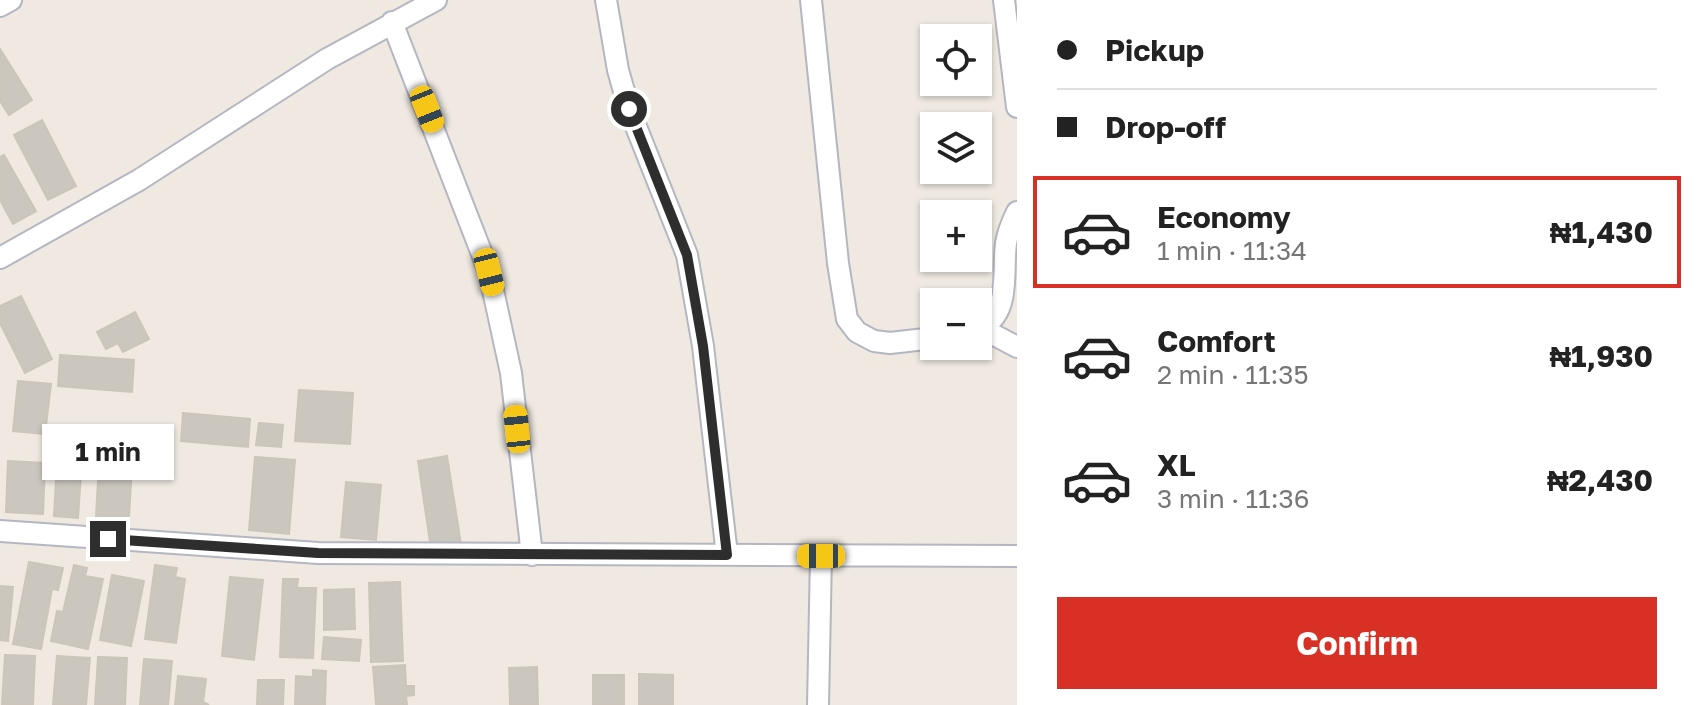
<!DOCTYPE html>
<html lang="en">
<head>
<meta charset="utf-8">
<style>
  :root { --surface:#fff; --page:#f2f2f2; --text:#222; --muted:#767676; --line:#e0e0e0; --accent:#d93025 }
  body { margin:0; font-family:"Golos Text",sans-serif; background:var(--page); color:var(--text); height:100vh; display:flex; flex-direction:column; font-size:30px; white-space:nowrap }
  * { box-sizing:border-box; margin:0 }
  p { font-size:26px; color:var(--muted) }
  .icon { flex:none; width:44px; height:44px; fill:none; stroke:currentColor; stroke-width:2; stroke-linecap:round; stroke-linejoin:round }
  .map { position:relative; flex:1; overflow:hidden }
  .sheet { display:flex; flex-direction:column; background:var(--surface); width:680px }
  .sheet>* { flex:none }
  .guide { display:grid; align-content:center; height:176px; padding:0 40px; background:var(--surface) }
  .buttons { position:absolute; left:920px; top:24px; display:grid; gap:16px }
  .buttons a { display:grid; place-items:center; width:72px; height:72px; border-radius:0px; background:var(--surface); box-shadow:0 2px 6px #0004; font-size:40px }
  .end { position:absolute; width:36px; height:36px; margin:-18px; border:10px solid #2e2e2e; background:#fff; box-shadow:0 0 0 4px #fff }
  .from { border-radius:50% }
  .bubble { position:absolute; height:56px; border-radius:0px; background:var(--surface); box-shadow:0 2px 6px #0004; font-size:26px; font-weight:700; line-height:56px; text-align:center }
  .car { position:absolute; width:24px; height:48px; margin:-24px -12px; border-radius:10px; box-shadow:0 0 6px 2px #0007; background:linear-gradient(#f5c518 24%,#345 0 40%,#f5c518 0 76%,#345 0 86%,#f5c518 0) }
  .guide b { display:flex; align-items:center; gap:28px; height:76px; font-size:30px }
  .guide b+b { border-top:2px solid var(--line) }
  .guide i { width:20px; height:20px; background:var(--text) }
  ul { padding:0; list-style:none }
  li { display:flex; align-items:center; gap:24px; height:112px; margin:0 16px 12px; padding:0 24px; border:4px solid transparent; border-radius:0px }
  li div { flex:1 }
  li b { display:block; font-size:30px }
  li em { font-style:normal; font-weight:700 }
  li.current { border-color:var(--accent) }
  li>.icon { width:72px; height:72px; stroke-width:1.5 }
  .primary-button { display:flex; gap:16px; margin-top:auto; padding:16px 40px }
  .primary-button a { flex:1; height:92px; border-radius:0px; background:var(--accent); color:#fff; font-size:32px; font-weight:700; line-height:92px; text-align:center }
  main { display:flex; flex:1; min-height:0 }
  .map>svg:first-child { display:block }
  .building { fill:#cbc7bf; stroke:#cbc5ba; stroke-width:2 }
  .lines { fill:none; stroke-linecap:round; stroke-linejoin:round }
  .minor-casing { stroke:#b4b7c1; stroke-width:24 }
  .minor { stroke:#fff; stroke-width:20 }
  .route { stroke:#2e2e2e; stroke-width:10 }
</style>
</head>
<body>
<main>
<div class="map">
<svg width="1017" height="705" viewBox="0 0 1017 705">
  <rect width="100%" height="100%" fill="#efe9e1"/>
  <!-- building -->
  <path class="building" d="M 0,49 L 32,100 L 9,115 L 0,101 Z
    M 42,120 L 76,186 L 48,200 L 14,135 Z
    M 4,155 L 36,211 L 13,224 L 0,200 L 0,157 Z
    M 21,296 L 52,359 L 25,373 L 0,323 L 0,306 Z
    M 135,312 L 149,339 L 123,352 L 118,343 L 106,349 L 97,332 Z
    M 60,355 L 134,360 L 132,392 L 58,386 Z
    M 18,381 L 51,384 L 45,434 L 13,431 Z
    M 299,390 L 353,393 L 350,444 L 295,441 Z
    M 183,413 L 250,419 L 248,447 L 181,441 Z
    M 259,423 L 283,425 L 281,447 L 256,445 Z
    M 58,443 L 83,444 L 78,518 L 54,516 Z
    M 100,446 L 133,447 L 129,517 L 96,516 Z
    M 447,456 L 461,544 L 431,549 L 418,461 Z
    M 255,457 L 295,460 L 289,534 L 249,530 Z
    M 8,461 L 45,463 L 43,514 L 6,512 Z
    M 346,482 L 381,485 L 376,540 L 341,537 Z
    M 29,562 L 63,568 L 58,590 L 52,589 L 41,649 L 13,644 Z
    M 74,565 L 87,568 L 85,576 L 103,579 L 88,649 L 51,641 L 57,611 L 63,612 Z
    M 155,565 L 177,568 L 175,577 L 185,579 L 176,643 L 145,639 Z
    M 112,575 L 144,581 L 131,646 L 100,640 Z
    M 230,577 L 263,580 L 254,660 L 222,656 Z
    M 283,579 L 298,579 L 297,588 L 316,588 L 313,658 L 280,657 Z
    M 400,582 L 403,661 L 371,662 L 369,583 Z
    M 0,586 L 13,587 L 8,641 L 0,640 Z
    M 354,589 L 355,629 L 324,630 L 324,590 Z
    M 324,637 L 361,640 L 359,661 L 322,659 Z
    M 5,655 L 35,656 L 33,705 L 2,705 Z
    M 57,656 L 90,658 L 86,705 L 53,705 Z
    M 98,657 L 127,658 L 125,705 L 95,705 Z
    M 144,659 L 172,661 L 168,705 L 140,705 Z
    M 405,665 L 406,686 L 414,686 L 414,695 L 406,696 L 407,705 L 376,704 L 373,667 Z
    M 537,667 L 538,705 L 510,705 L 509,668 Z
    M 313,670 L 326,671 L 325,705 L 295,705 L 296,676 L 313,677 Z
    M 639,674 L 673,675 L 673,705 L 639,705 Z
    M 593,675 L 624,675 L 624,705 L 593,705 Z
    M 178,676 L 206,679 L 203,702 L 209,705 L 175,705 Z
    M 258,680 L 284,680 L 283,705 L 257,705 Z"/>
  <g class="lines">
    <!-- minor casing -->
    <g class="minor-casing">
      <path id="minor" d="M 606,0 L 618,70 L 629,109 L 687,255 L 703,346 L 727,555
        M 811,0 L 838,263 L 847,319 L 857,332 L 874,341 L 890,343 L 934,338
        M 1004,0 L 1017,107
        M 0,6 L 11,0
        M 392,22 L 489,272 L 511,373 L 532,555
        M 0,258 L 139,180 L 327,59 L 436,0
        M 981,328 L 1017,347
        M 978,329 C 1012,315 1002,273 1006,243 C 1008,232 1012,222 1017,212
        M 0,531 L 318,553 L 1017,556
        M 818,705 L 821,556"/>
    </g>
    <!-- minor -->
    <use href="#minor" class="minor"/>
  </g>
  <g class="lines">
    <!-- route -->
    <path class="route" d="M 108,539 L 318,553 L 727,555 L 703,346 L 687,255 L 629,109"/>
  </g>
</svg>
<div class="buttons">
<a><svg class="icon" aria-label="locate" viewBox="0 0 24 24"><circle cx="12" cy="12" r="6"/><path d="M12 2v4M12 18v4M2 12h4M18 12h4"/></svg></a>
<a><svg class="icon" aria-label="layers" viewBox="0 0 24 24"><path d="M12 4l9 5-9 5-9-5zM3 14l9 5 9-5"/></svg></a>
<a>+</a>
<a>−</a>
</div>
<i class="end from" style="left:629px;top:109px"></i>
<i class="end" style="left:108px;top:539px"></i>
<div class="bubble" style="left:42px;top:424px;width:132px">1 min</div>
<i class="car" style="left:427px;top:109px;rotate:158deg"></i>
<i class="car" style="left:489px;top:272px;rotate:166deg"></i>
<i class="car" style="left:517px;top:429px;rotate:354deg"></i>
<i class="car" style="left:821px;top:556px;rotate:270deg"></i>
</div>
<section class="sheet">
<div class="guide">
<b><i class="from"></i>Pickup</b>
<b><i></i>Drop-off</b>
</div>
<ul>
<li class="current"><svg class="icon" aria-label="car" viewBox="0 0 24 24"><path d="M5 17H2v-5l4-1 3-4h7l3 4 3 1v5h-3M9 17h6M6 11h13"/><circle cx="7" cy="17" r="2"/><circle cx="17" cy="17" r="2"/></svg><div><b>Economy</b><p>1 min · 11:34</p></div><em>₦1,430</em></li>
<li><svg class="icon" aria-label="car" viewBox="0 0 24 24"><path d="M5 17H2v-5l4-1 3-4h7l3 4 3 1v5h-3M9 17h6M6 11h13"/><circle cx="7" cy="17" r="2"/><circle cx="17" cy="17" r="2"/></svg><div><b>Comfort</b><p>2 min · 11:35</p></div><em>₦1,930</em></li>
<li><svg class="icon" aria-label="car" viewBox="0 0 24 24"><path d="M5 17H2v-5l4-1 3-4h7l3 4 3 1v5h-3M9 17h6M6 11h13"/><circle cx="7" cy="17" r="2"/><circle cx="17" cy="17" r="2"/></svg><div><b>XL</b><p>3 min · 11:36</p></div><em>₦2,430</em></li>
</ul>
<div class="primary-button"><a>Confirm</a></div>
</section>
</main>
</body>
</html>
